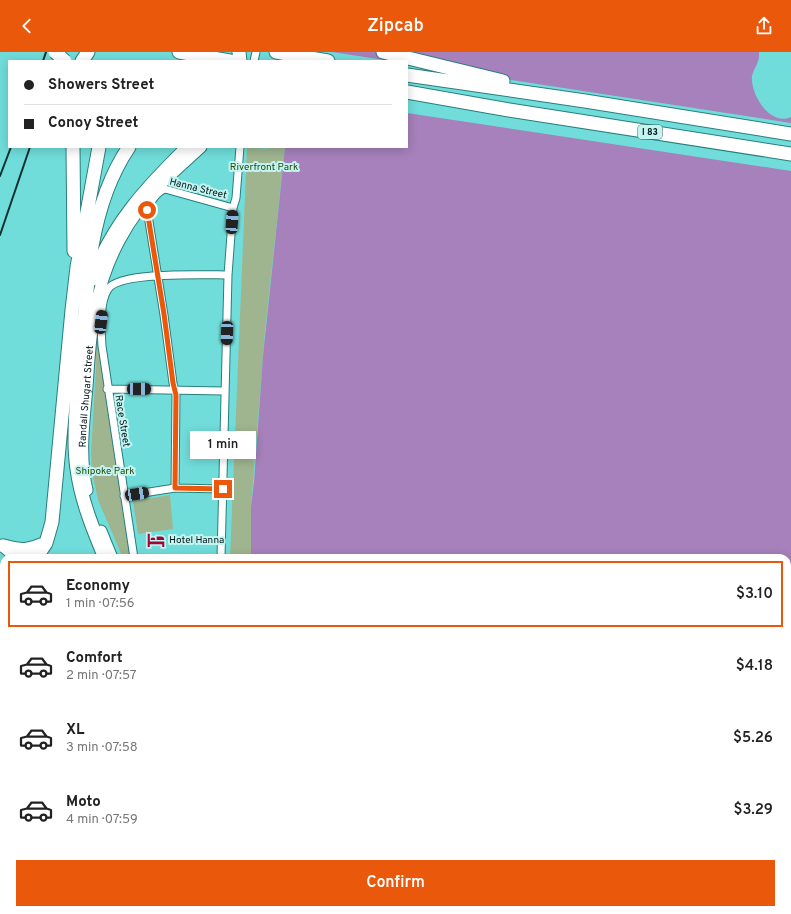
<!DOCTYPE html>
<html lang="en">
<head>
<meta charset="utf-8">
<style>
  :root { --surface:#fff; --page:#f6f6f6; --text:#222; --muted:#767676; --line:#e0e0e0; --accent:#ea580c }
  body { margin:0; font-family:Overpass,sans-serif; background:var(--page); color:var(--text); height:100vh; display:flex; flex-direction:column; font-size:15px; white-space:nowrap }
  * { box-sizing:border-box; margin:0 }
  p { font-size:13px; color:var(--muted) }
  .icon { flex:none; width:22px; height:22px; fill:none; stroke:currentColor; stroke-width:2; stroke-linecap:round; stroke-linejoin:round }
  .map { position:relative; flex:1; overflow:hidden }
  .drawer { position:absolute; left:0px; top:502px; width:791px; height:360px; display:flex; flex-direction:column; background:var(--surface); border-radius:12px 12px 0 0; box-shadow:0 2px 10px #0003 }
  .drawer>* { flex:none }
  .guide { position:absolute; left:8px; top:8px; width:400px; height:88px; border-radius:0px; box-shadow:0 2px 10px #0003; display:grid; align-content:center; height:88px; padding:0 16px; background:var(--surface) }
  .end { position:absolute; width:18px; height:18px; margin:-9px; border:5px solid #ea580c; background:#fff; box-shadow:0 0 0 2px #fff }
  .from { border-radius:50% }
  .bubble { position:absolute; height:28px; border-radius:0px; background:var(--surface); box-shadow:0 2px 10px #0003; font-size:13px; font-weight:600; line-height:28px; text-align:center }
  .car { position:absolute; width:12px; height:24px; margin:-12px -6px; border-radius:5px; box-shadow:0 0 3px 1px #0007; background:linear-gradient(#222 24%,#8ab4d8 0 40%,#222 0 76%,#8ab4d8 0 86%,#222 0) }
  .guide b { display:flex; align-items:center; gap:14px; height:38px; font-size:15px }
  .guide b+b { border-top:1px solid var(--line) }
  .guide i { width:10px; height:10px; background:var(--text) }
  ul { padding:7px 0 0; list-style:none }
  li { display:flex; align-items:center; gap:12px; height:66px; margin:0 8px 6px; padding:0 8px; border:2px solid transparent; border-radius:0px }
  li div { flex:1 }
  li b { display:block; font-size:15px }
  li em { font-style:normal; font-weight:600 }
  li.selected { border-color:var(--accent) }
  li>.icon { width:36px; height:36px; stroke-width:1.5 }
  .button { display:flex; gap:8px; margin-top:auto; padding:8px 16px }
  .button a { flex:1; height:46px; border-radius:0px; background:var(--accent); color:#fff; font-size:16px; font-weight:600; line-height:46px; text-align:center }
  header { display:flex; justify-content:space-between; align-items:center; height:52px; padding:0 16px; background:var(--accent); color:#fff; font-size:18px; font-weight:600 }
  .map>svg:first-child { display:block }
  .green { fill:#9eb58f }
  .water { fill:#a681bb }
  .pier { fill:#70ddda }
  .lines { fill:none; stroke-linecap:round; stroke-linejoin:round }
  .minor-casing { stroke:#277f7d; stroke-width:9 }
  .primary-casing { stroke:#277f7d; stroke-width:13 }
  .motorway-casing { stroke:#277f7d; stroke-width:15 }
  .minor { stroke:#fff; stroke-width:7 }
  .primary { stroke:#fff; stroke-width:11 }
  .motorway { stroke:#fff; stroke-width:13 }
  .rail { stroke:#0f312f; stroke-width:2 }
  .motorway-bridge-casing { stroke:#277f7d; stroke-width:15; stroke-linecap:butt }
  .motorway-bridge { stroke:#fff; stroke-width:13 }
  .route { stroke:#ea580c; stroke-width:5 }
  .labels { text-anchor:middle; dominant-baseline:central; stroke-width:4; stroke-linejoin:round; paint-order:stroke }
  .shield { fill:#c3f4f2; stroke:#3b5a59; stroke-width:1 }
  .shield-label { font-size:9px; font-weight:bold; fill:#011817 }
  .park-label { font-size:10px; fill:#294907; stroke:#c3f4f2 }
  .street-label { font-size:10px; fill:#011817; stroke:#c3f4f2 }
  .poi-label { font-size:10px; fill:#011817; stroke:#c3f4f2; text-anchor:start }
</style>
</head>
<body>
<header><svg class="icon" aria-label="back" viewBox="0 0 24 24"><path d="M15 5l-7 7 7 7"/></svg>Zipcab<svg class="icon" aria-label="share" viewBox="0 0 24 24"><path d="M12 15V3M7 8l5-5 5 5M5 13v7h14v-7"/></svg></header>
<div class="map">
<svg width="791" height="862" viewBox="0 0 791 862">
  <rect width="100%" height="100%" fill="#70ddda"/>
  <!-- green -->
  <path class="green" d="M 247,95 L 268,97 L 269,95 L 285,95 L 265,279 L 251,455 L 251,506 L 230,506 Z
    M 100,289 L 105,342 L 131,506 L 123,506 L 98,448 L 92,420 L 91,400 L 96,316 L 96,290 Z
    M 170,443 L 173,477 L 138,482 L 133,449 Z
    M 791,761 L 791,862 L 762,862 L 763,858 L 787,858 L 787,764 Z
    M 202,858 L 274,858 L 274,862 L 203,862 Z"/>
  <!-- water -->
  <path class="water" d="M 301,0 L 759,0 C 760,11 754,15 752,24 C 750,42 770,75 791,65 L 791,761 L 787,764 L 787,506 L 251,506 L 251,455 L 254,430 L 263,304 L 285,95 L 407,95 L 407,9 L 299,9 Z
    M 274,858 L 763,858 L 762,862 L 274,862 Z"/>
  <!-- pier -->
  <path class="pier" d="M 299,0 L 332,0 L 391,9 L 297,9 Z
    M 407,12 L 791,71 L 791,119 L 407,61 Z"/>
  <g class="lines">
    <!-- minor casing -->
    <g class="minor-casing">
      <path id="minor" d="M 254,9 L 256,0
        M 107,337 L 225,339
        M 175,436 L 176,343 L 173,331 L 164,263 L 147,157 C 150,150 157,140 165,137 L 233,156
        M 124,444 L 175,436 L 223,437
        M 134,506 L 102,294 C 101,278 99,251 108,237 C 120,219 206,223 228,223
        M 221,506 L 228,223 L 233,156 L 236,146 L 240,95
        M 0,659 L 4,659
        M 0,795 L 4,815
        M 13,858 L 13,862
        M 77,862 L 100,858"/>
    </g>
    <!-- primary casing -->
    <g class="primary-casing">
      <g id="primary">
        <path id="s1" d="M 87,438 C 79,404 84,369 87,335 C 89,308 90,280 96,254 C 105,208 128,165 161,132 C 174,119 188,107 201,95"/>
        <path d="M 101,479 L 112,506"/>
        <path d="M 2,493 L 16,506"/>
        <path d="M 0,560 L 4,553"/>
        <path d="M 0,700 L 4,723"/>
        <path d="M 28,858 L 28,862"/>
        <path d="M 196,858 L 197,862"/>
      </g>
    </g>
    <!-- motorway casing -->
    <g class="motorway-casing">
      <path id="motorway" d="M 179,0 L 230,9
        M 239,0 L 240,9
        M 276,0 L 328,9
        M 383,0 L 503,29
        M 82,9 L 88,0
        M 407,23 L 585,49 L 791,82
        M 407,40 L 509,58 L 791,102
        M 73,95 L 74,199
        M 93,227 C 110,174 149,133 188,95
        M 4,494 C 23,499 27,499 46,491
        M 36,506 L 46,491 L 52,470 L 72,258 L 77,215 L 99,95
        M 105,506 C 93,477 81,448 77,417 C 74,397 75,377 76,356 C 78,327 80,298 84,269 C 87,244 88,219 92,194 C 98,160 110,123 129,95"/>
    </g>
    <!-- minor -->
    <use href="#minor" class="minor"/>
    <!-- primary -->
    <use href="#primary" class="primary"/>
    <!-- motorway -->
    <use href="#motorway" class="motorway"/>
    <!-- rail -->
    <path class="rail" d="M 43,9 L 46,0
      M 55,9 L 58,0
      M 0,124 L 11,95
      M 0,183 L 30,95
      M 787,536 L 791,535
      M 0,711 L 4,710"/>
    <!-- motorway-bridge casing -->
    <g class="motorway-bridge-casing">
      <path id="motorway-bridge" d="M 55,0 L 65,9"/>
    </g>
    <!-- motorway-bridge -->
    <use href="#motorway-bridge" class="motorway-bridge"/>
  </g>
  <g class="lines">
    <!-- route -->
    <path class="route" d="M 147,158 L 164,262 L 173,331 L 176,343 L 175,436 L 223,437"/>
  </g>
  <!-- icons -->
  <defs>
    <g id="hotel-bare" transform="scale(1.38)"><path d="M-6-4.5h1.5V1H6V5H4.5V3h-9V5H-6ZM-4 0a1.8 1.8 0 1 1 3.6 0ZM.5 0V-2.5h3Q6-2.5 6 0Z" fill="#a20438" stroke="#c3f4f2" stroke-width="2.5" paint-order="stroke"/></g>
  </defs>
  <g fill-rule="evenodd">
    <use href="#hotel-bare" x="156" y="488"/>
  </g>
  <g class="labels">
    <!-- shield labels -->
    <rect class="shield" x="638" y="73" width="24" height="14" rx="3"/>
    <g class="shield-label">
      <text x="650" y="80">I 83</text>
    </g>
    <!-- park labels -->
    <g class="park-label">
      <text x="264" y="115">Riverfront Park</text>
      <text x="105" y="419">Shipoke Park</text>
    </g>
    <!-- street labels -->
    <g class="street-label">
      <text transform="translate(198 137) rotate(14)">Hanna Street</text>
      <text stroke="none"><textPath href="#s1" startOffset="94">Randall Shugart Street</textPath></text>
      <text transform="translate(122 369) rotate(81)">Race Street</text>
    </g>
    <!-- poi labels -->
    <g class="poi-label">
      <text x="169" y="488">Hotel Hanna</text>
    </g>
  </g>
</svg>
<i class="end from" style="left:147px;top:158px"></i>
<i class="end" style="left:223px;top:437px"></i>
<div class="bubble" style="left:190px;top:379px;width:66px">1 min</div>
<i class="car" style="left:232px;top:170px;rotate:4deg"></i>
<i class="car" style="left:101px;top:270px;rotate:7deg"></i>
<i class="car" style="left:227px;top:281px;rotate:182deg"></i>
<i class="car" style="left:139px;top:337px;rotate:90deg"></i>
<i class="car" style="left:137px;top:442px;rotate:81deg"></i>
<div class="guide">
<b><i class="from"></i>Showers Street</b>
<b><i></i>Conoy Street</b>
</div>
<section class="drawer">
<ul>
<li class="selected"><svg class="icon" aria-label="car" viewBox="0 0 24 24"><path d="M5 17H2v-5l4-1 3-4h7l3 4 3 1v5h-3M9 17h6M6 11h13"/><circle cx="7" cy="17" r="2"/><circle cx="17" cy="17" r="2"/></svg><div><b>Economy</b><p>1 min · 07:56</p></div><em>$3.10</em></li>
<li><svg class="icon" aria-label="car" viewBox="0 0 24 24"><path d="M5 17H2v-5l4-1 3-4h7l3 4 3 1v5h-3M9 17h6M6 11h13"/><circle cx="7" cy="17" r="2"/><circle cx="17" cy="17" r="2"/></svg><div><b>Comfort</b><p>2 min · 07:57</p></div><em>$4.18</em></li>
<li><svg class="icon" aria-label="car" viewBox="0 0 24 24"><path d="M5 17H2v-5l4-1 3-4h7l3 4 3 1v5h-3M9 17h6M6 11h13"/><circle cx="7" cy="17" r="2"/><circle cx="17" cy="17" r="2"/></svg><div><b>XL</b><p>3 min · 07:58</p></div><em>$5.26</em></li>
<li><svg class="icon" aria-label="car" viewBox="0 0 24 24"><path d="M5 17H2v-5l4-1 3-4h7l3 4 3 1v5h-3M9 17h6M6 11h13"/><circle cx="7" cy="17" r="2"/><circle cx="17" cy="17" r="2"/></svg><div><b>Moto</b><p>4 min · 07:59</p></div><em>$3.29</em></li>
</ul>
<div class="button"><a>Confirm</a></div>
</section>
</div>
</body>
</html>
